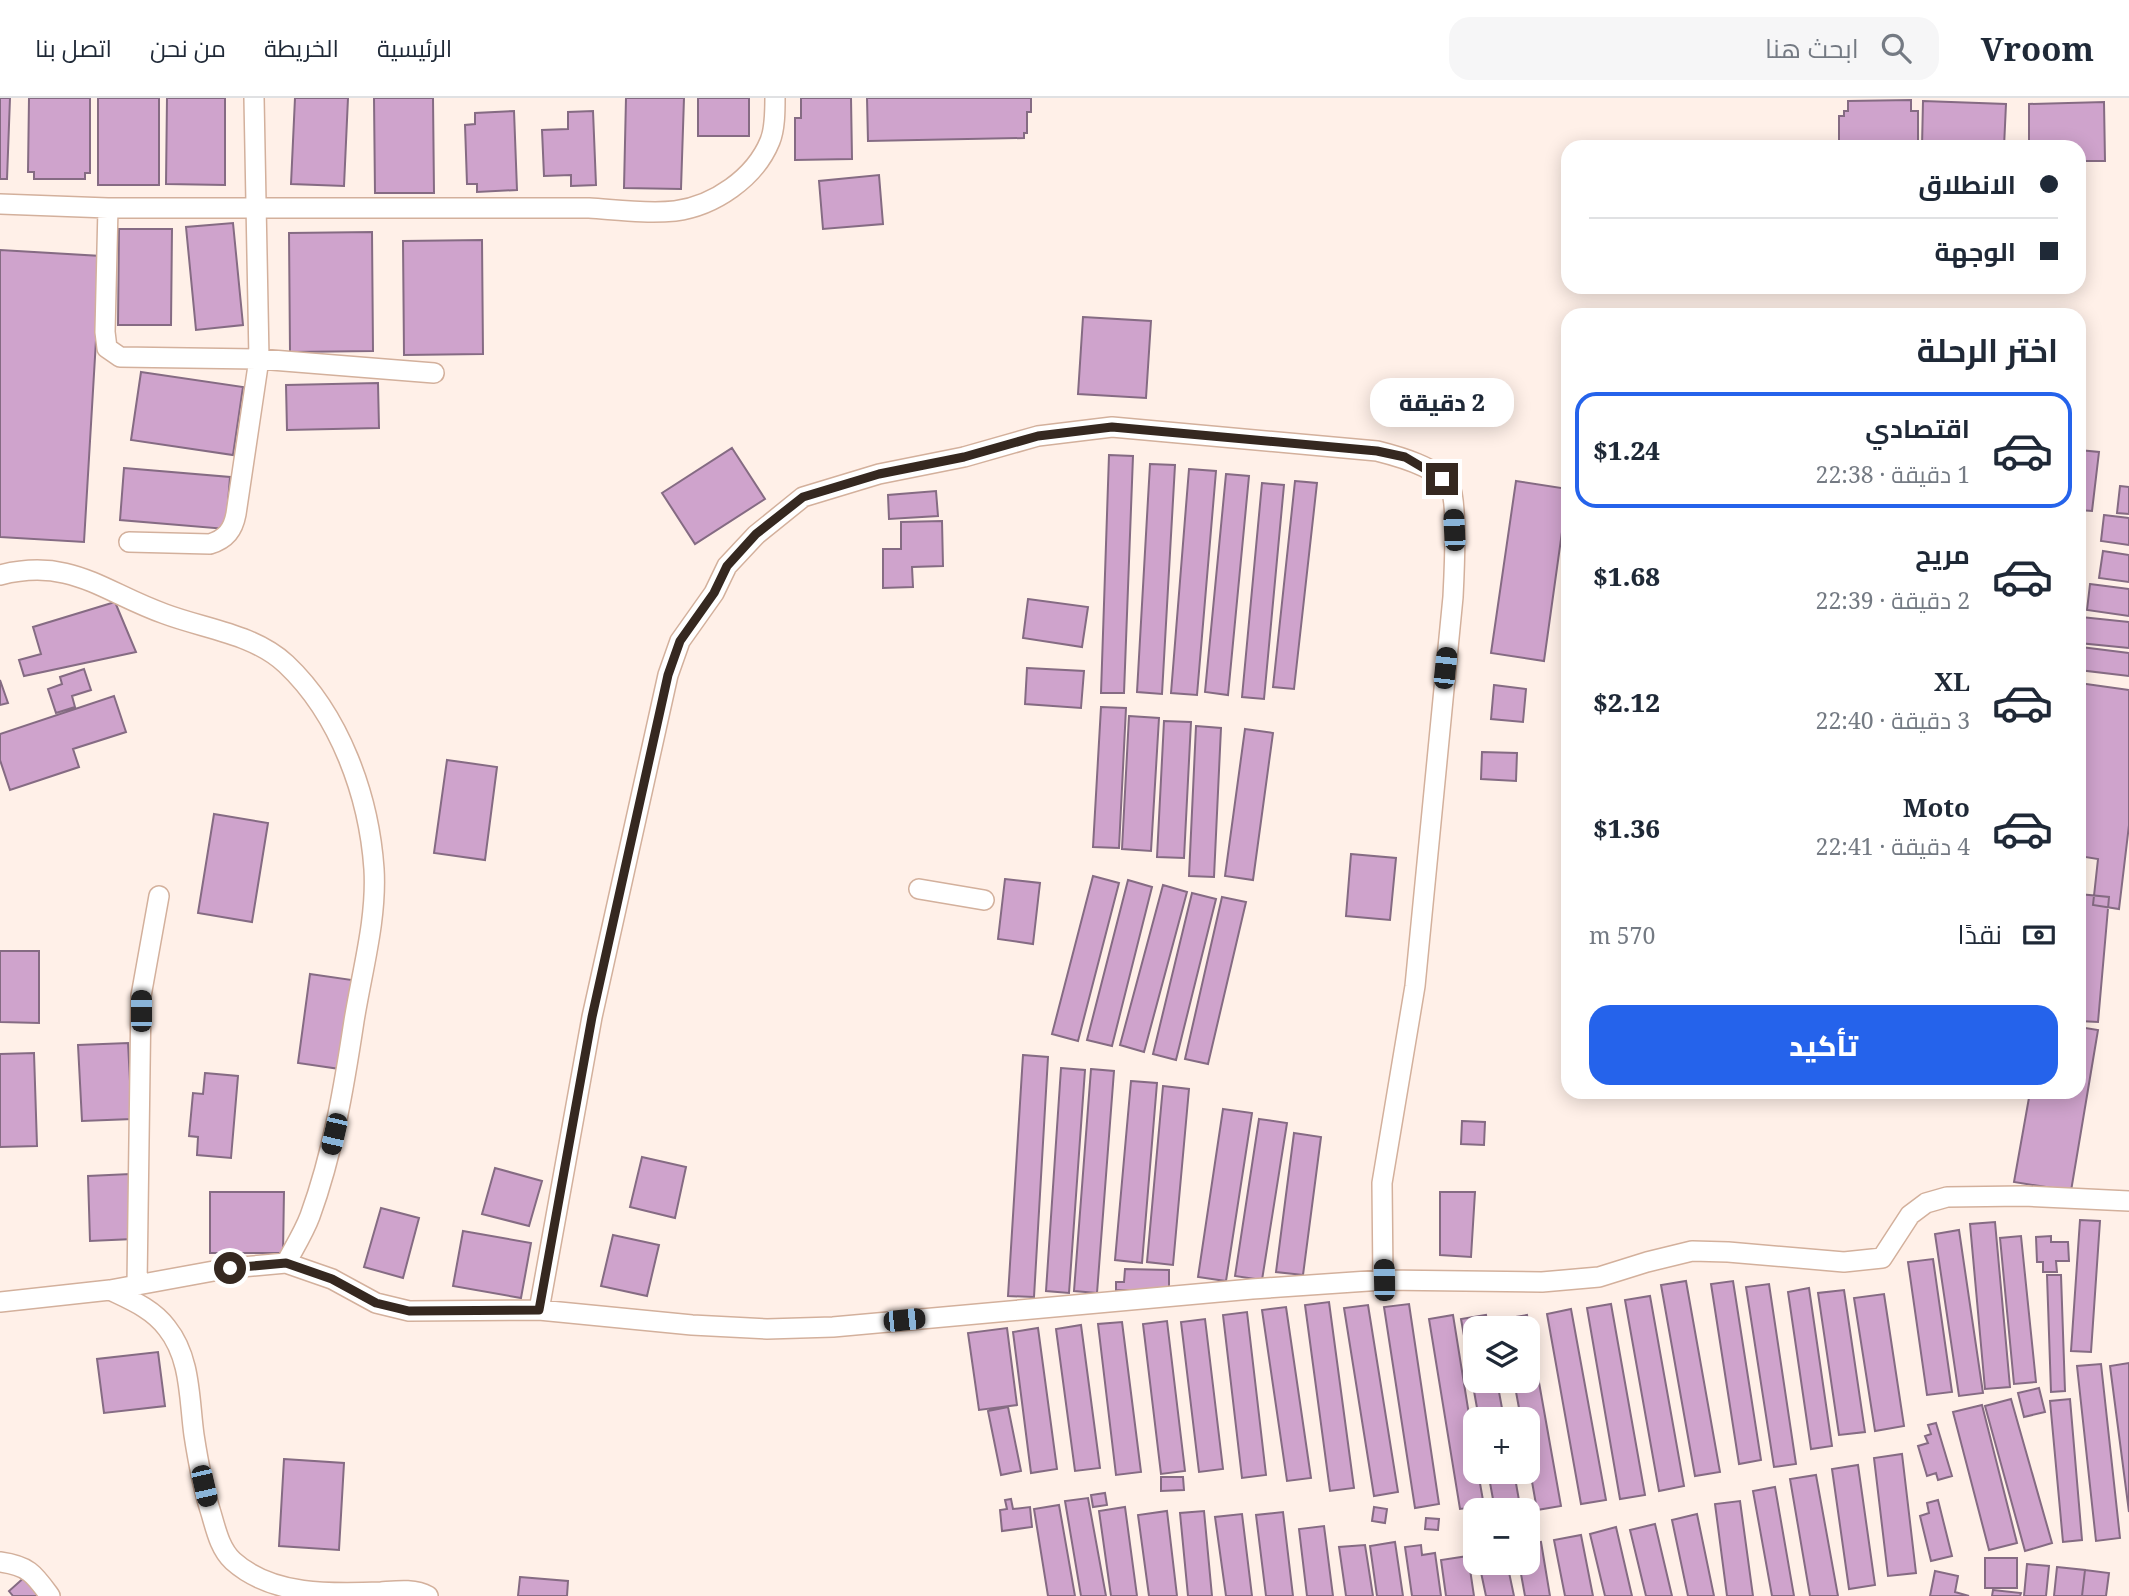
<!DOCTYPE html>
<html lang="ar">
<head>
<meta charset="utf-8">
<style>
  :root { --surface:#fff; --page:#f6f6f7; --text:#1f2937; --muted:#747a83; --line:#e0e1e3; --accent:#2563eb }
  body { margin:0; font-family:"Noto Serif",Cairo,serif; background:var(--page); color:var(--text); direction:rtl; height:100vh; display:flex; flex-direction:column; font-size:26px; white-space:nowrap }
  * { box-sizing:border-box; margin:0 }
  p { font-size:23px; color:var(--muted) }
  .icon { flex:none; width:38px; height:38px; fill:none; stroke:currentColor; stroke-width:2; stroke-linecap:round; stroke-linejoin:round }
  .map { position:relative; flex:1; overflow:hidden; direction:ltr }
  .side { position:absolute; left:1561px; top:210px; width:525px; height:791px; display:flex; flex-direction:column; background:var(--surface); border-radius:21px; box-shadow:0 4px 18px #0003; direction:rtl }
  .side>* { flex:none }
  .guide { position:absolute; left:1561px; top:42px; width:525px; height:154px; border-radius:21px; box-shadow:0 4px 18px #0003; direction:rtl; display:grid; align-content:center; height:154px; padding:0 28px; background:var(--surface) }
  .controls { position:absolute; left:1463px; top:1218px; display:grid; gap:14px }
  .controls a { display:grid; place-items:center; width:77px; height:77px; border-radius:14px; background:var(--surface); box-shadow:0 4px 18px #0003; font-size:35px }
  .end { position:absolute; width:32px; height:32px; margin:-16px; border:9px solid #352820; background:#fff; box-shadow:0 0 0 4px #fff }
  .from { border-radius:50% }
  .bubble { position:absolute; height:49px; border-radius:21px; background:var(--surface); box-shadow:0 4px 18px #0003; font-size:23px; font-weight:800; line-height:49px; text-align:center; direction:rtl }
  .car { position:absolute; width:21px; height:42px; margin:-21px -10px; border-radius:9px; box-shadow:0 0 5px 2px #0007; background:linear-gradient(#222 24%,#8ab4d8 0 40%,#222 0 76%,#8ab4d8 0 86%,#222 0) }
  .guide b { display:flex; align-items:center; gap:24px; height:66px; font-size:26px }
  .guide b+b { border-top:2px solid var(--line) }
  .guide i { width:18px; height:18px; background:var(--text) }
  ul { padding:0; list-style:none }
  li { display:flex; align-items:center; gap:21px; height:116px; margin:0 14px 10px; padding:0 14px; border:4px solid transparent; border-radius:21px }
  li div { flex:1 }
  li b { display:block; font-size:26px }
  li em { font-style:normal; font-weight:800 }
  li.current { border-color:var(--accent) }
  li>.icon { width:63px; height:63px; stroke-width:1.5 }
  h2 { padding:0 28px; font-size:32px; line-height:84px }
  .pay { display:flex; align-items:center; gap:18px; height:77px; padding:0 28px; font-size:26px }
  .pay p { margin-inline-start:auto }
  .primary-button { display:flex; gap:14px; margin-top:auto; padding:14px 28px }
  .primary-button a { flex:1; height:80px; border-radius:21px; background:var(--accent); color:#fff; font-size:28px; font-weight:800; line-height:80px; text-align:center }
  header { display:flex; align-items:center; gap:42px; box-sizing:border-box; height:98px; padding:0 35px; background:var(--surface); border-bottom:2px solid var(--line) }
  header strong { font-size:33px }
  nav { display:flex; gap:38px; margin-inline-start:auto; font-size:24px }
  .search { width:490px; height:63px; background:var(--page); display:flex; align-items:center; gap:18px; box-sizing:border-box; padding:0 24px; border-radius:21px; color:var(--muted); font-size:26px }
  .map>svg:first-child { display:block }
  .building { fill:#cfa3cc; stroke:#856b83; stroke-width:2 }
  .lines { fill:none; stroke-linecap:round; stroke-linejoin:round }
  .street-casing { stroke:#d3b09c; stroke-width:22 }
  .street { stroke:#fff; stroke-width:19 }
  .route { stroke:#352820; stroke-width:9 }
</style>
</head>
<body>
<header>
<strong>Vroom</strong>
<div class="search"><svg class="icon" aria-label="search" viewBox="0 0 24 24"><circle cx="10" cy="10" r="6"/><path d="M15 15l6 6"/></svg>ابحث هنا</div>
<nav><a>الرئيسية</a><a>الخريطة</a><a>من نحن</a><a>اتصل بنا</a></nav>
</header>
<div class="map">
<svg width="2129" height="1498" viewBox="0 0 2129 1498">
  <rect width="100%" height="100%" fill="#fff0e8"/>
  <!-- building -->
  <path class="building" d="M 0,0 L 10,0 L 7,81 L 0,81 Z
    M 29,0 L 90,0 L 90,75 L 85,75 L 85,81 L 34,81 L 34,74 L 28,74 Z
    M 98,0 L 159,0 L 159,87 L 98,87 Z
    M 167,0 L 225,0 L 225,87 L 166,86 Z
    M 295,0 L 348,0 L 344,88 L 291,86 Z
    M 374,0 L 433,0 L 434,95 L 375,95 Z
    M 626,0 L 684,0 L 681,91 L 624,90 Z
    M 698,0 L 749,0 L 749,38 L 698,38 Z
    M 801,0 L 851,0 L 852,61 L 795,62 L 795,20 L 801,20 Z
    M 867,0 L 1031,0 L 1031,14 L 1027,14 L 1027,35 L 1024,35 L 1024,40 L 868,43 Z
    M 1911,2 L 1911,13 L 1918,13 L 1918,48 L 1839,48 L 1839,18 L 1844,18 L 1844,13 L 1848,13 L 1848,3 Z
    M 1923,3 L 2006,6 L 2004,49 L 1922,49 Z
    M 2104,4 L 2105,63 L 2079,63 L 2079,49 L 2029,49 L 2029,6 Z
    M 514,13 L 517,92 L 477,94 L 477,86 L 467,86 L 465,27 L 475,26 L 475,15 Z
    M 593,13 L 596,87 L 571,88 L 571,77 L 544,78 L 542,32 L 568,31 L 568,14 Z
    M 879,77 L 883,126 L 823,131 L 819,83 Z
    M 233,125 L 243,227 L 196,232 L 186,129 Z
    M 119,131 L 172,131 L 171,227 L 118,227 Z
    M 372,134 L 373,253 L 290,254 L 289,135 Z
    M 482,142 L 483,256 L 404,257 L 403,143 Z
    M 0,152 L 101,158 L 84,444 L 0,439 Z
    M 1083,219 L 1151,223 L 1146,300 L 1078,296 Z
    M 141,274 L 243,289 L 233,357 L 131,342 Z
    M 378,285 L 379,330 L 287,332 L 286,287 Z
    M 732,350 L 765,401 L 695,446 L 662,395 Z
    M 2079,352 L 2099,354 L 2092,413 L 2079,412 Z
    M 1109,357 L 1133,358 L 1124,595 L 1101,595 Z
    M 1150,366 L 1175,367 L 1162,596 L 1137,594 Z
    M 124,370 L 230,379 L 226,431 L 120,422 Z
    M 1189,371 L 1216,373 L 1197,597 L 1171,595 Z
    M 1226,376 L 1249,378 L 1228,597 L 1205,594 Z
    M 1295,383 L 1317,385 L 1294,591 L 1273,589 Z
    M 1516,383 L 1568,391 L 1544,563 L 1491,555 Z
    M 1262,385 L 1284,387 L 1264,601 L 1242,599 Z
    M 2120,388 L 2129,389 L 2129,416 L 2117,415 Z
    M 936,393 L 938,418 L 889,421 L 888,397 Z
    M 2104,417 L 2129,420 L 2129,447 L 2101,443 Z
    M 942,423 L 943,468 L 912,469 L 913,489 L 883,490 L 883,451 L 901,451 L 901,424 Z
    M 2103,453 L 2129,457 L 2129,484 L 2099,480 Z
    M 2090,486 L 2129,491 L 2129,518 L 2087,512 Z
    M 1028,501 L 1088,509 L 1082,549 L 1023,540 Z
    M 115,504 L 136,554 L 24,578 L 19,562 L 41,556 L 33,529 Z
    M 2081,519 L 2129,524 L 2129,550 L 2079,545 Z
    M 2081,549 L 2129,555 L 2129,578 L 2079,572 Z
    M 1027,570 L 1084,573 L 1081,610 L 1025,606 Z
    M 84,571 L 91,592 L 72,598 L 75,609 L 56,615 L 48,591 L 62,586 L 60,579 Z
    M 0,582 L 8,605 L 0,607 Z
    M 2079,585 L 2129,592 L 2129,727 L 2119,811 L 2093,807 L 2098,761 L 2079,758 Z
    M 1494,587 L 1526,591 L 1523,624 L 1491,621 Z
    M 114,598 L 126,634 L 73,651 L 79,669 L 10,692 L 0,662 L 0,636 Z
    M 1101,609 L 1126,610 L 1119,750 L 1093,749 Z
    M 1129,618 L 1159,620 L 1151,753 L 1122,751 Z
    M 1164,623 L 1191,624 L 1184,760 L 1157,759 Z
    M 1196,628 L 1221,630 L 1214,779 L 1189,778 Z
    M 1245,631 L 1273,635 L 1253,782 L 1225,778 Z
    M 1482,654 L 1517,655 L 1516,683 L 1481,681 Z
    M 447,662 L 497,669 L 485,762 L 434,755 Z
    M 214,716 L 268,725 L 252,824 L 198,815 Z
    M 1351,756 L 1396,760 L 1390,822 L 1346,818 Z
    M 1093,778 L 1119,785 L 1078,943 L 1052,936 Z
    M 1005,781 L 1040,785 L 1033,846 L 998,841 Z
    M 1128,782 L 1152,789 L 1112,948 L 1087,942 Z
    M 1163,787 L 1187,794 L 1144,954 L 1120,947 Z
    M 1192,795 L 1216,801 L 1176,962 L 1153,956 Z
    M 2079,796 L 2109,799 L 2098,924 L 2079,923 Z
    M 1222,799 L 1246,804 L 1208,966 L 1185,961 Z
    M 0,853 L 39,853 L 39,925 L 0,924 Z
    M 310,876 L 352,882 L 340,971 L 298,965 Z
    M 2079,929 L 2098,932 L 2071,1093 L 2014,1084 L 2030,994 L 2079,994 Z
    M 128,945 L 132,1021 L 82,1023 L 78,947 Z
    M 34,955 L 37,1048 L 0,1049 L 0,956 Z
    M 1023,957 L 1048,959 L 1034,1199 L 1008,1198 Z
    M 1061,970 L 1085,972 L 1069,1195 L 1046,1193 Z
    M 1091,971 L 1114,973 L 1097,1195 L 1074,1193 Z
    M 205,975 L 238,978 L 231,1060 L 197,1057 L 198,1039 L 189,1038 L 193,995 L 203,996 Z
    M 1131,983 L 1157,985 L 1142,1165 L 1115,1162 Z
    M 1163,988 L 1189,991 L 1173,1167 L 1147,1164 Z
    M 1223,1011 L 1252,1015 L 1226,1183 L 1198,1179 Z
    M 1259,1021 L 1287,1025 L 1262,1182 L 1235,1178 Z
    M 1462,1023 L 1485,1024 L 1484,1047 L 1461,1046 Z
    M 1294,1035 L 1321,1039 L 1303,1177 L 1276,1174 Z
    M 642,1059 L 686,1069 L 675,1120 L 630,1109 Z
    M 495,1070 L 542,1083 L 529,1128 L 482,1116 Z
    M 130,1076 L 133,1141 L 90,1143 L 88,1078 Z
    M 210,1094 L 284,1094 L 283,1155 L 210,1155 Z
    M 1440,1094 L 1475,1094 L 1471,1159 L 1440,1157 Z
    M 381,1110 L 419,1120 L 403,1180 L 364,1169 Z
    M 2080,1122 L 2100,1123 L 2091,1254 L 2071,1253 Z
    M 1995,1124 L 2010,1289 L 1985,1291 L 1970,1126 Z
    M 1959,1132 L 1983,1295 L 1959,1298 L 1935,1136 Z
    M 463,1133 L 531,1145 L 521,1200 L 453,1188 Z
    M 613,1137 L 659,1147 L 647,1198 L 601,1188 Z
    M 2021,1138 L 2036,1284 L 2014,1286 L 2000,1140 Z
    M 2051,1138 L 2051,1144 L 2068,1144 L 2069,1163 L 2056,1163 L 2057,1174 L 2043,1174 L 2043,1164 L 2037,1164 L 2036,1139 Z
    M 1933,1161 L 1952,1294 L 1927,1297 L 1908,1164 Z
    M 1125,1171 L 1169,1172 L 1169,1193 L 1116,1192 L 1116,1184 L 1124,1184 Z
    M 2047,1177 L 2061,1177 L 2065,1293 L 2051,1294 Z
    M 1686,1183 L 1720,1374 L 1695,1378 L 1661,1187 Z
    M 1733,1183 L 1761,1362 L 1739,1366 L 1711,1186 Z
    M 1769,1186 L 1796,1366 L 1774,1369 L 1746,1189 Z
    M 1809,1190 L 1832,1348 L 1811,1351 L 1788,1194 Z
    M 1844,1192 L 1865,1334 L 1839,1337 L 1818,1195 Z
    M 1884,1196 L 1904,1328 L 1875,1333 L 1854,1200 Z
    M 1650,1198 L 1684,1388 L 1659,1393 L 1625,1202 Z
    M 1329,1204 L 1354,1390 L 1330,1393 L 1305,1207 Z
    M 1409,1206 L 1439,1406 L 1415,1410 L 1384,1209 Z
    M 1611,1206 L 1645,1397 L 1620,1401 L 1587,1210 Z
    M 1368,1207 L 1398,1394 L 1374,1398 L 1344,1210 Z
    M 1286,1209 L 1311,1380 L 1287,1383 L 1262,1212 Z
    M 1571,1211 L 1606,1402 L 1581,1406 L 1547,1216 Z
    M 1247,1214 L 1266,1377 L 1242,1380 L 1223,1217 Z
    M 1453,1217 L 1475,1354 L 1475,1374 L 1478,1374 L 1484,1408 L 1460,1411 L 1429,1221 Z
    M 1486,1217 L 1488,1230 L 1475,1230 L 1475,1283 L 1497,1283 L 1504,1321 L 1479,1321 L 1461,1221 Z
    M 1527,1217 L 1561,1408 L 1537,1412 L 1528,1361 L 1528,1321 L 1521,1321 L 1514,1283 L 1528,1283 L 1528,1230 L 1505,1230 L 1503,1221 Z
    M 1205,1221 L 1223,1371 L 1199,1374 L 1181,1224 Z
    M 1167,1223 L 1185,1373 L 1161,1376 L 1143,1226 Z
    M 1122,1224 L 1141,1374 L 1116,1377 L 1098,1226 Z
    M 1081,1227 L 1100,1370 L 1075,1373 L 1056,1231 Z
    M 1007,1230 L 1017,1307 L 979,1312 L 968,1235 Z
    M 1038,1230 L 1057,1371 L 1031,1375 L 1013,1234 Z
    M 158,1254 L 165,1308 L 104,1315 L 97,1261 Z
    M 2129,1265 L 2129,1414 L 2110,1268 Z
    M 2101,1266 L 2120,1440 L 2096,1443 L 2077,1268 Z
    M 2039,1290 L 2045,1314 L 2024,1319 L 2018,1295 Z
    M 2011,1301 L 2052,1445 L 2025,1453 L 1985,1308 Z
    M 2070,1301 L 2082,1442 L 2063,1444 L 2050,1303 Z
    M 1982,1307 L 2017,1445 L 1989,1452 L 1953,1314 Z
    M 1008,1309 L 1021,1373 L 1001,1377 L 988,1313 Z
    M 1936,1325 L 1952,1378 L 1938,1382 L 1936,1375 L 1927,1378 L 1918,1348 L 1928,1345 L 1925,1338 L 1931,1336 L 1928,1327 Z
    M 1902,1356 L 1916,1475 L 1888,1478 L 1874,1360 Z
    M 284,1361 L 344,1365 L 339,1452 L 279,1448 Z
    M 1858,1367 L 1875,1487 L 1849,1491 L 1832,1371 Z
    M 1488,1374 L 1514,1374 L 1520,1408 L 1495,1412 Z
    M 1816,1377 L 1838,1498 L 1810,1498 L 1790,1381 Z
    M 1161,1379 L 1183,1379 L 1184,1392 L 1161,1393 Z
    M 1775,1389 L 1794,1498 L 1772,1498 L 1753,1393 Z
    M 1105,1395 L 1107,1407 L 1093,1409 L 1091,1397 Z
    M 1088,1400 L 1106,1498 L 1081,1498 L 1065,1403 Z
    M 1011,1401 L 1013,1411 L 1030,1409 L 1032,1429 L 1002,1433 L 1000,1412 L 1007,1411 L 1005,1402 Z
    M 1938,1402 L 1952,1458 L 1931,1463 L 1920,1418 L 1929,1415 L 1927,1405 Z
    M 1740,1403 L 1753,1498 L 1727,1498 L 1715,1406 Z
    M 1059,1407 L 1075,1498 L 1048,1498 L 1034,1411 Z
    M 1125,1409 L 1137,1498 L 1111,1498 L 1099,1413 Z
    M 1374,1409 L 1387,1411 L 1385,1425 L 1372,1423 Z
    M 1167,1413 L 1177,1498 L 1149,1498 L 1138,1417 Z
    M 1204,1413 L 1212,1498 L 1188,1498 L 1180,1415 Z
    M 1283,1414 L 1293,1498 L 1266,1498 L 1256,1417 Z
    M 1242,1416 L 1252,1498 L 1226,1498 L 1215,1419 Z
    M 1697,1416 L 1714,1498 L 1688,1498 L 1672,1422 Z
    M 1426,1420 L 1439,1421 L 1438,1432 L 1425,1431 Z
    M 1655,1426 L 1672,1498 L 1646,1498 L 1630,1432 Z
    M 1324,1428 L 1333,1498 L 1307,1498 L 1299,1431 Z
    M 1616,1429 L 1632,1498 L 1605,1498 L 1590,1436 Z
    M 1581,1437 L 1593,1498 L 1565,1498 L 1554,1442 Z
    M 1395,1444 L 1403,1498 L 1377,1498 L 1370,1448 Z
    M 1541,1444 L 1550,1498 L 1525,1498 L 1519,1465 L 1528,1465 L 1528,1446 Z
    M 1365,1447 L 1373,1498 L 1346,1498 L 1339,1449 Z
    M 1421,1447 L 1422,1457 L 1435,1455 L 1441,1498 L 1412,1498 L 1405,1449 Z
    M 1468,1458 L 1474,1498 L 1446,1498 L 1441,1462 Z
    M 1985,1460 L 2017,1460 L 2017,1490 L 1985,1490 Z
    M 1479,1465 L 1507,1465 L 1514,1498 L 1486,1498 Z
    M 2027,1466 L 2049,1468 L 2046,1498 L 2024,1498 Z
    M 2057,1469 L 2085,1472 L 2082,1498 L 2054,1498 Z
    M 2085,1472 L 2109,1475 L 2106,1498 L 2082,1498 Z
    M 1935,1473 L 1958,1478 L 1955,1494 L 1969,1498 L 1930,1498 Z
    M 27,1477 L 45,1498 L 13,1498 L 9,1493 Z
    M 520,1479 L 568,1483 L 567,1498 L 518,1498 Z
    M 1993,1492 L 2021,1495 L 2020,1498 L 1992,1498 Z"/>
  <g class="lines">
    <!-- street casing -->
    <g class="street-casing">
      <path id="street" d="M 0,106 L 108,110 L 589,110 C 618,112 647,116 675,113 C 714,108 755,80 770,43 C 775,31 775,13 775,0
        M 108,110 L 105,234 L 107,250 L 120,259 L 259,261 L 254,0
        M 129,444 L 210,446 C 226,441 233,432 236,416 L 259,261 L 434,275
        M 0,477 C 71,459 103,494 165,516 C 205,531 254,536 286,566 C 340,617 369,698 374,771 C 377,821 362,873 354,923 C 344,989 333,1055 310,1118 C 304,1134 294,1150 286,1165
        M 919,791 L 984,802
        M 137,1187 L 141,898 L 159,798
        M 110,1192 C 131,1202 153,1211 167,1230 C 191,1260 189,1301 194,1337 C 198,1363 203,1390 211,1415 C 216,1432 220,1451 233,1463 C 272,1498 331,1496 381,1494 C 395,1493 414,1490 428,1498
        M 0,1204 L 110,1192 L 230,1170 L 286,1165 L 332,1181 L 376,1205 L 409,1213 L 539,1212 L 692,1227 L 767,1231 L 833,1229 L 1252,1191 L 1383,1182 L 1542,1184 L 1599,1179 L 1647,1164 L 1692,1153 L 1728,1154 L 1844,1164 L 1882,1160 L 1910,1117 L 1926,1105 L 1947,1099 L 2024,1098 L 2129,1103
        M 539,1212 L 592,919 L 668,577 L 680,543 L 714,495 L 727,468 L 756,437 L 803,399 L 879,376 L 964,359 L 1038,338 L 1112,329 L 1377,353 C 1397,358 1438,369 1450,389 C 1458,404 1454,479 1453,499 L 1415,888 L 1382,1085 L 1383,1182
        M 0,1464 C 29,1468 34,1476 50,1498"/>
    </g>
    <!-- street -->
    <use href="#street" class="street"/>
  </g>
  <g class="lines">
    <!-- route -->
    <path class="route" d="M 230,1170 L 286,1165 L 332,1181 L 376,1205 L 409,1213 L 539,1212 L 592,919 L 668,577 L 680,543 L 714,495 L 727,468 L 756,436 L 803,399 L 879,376 L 964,359 L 1038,338 L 1112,329 L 1377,353 L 1405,359 L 1442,381"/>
  </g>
</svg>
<div class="controls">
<a><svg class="icon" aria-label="layers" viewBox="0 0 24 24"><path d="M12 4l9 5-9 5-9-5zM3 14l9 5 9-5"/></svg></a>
<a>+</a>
<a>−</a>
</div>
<i class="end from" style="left:230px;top:1170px"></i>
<i class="end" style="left:1442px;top:381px"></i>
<div class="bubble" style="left:1370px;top:280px;width:144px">2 دقيقة</div>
<i class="car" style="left:1454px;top:432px;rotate:357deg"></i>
<i class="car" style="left:1445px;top:570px;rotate:6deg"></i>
<i class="car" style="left:141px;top:913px;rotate:0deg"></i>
<i class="car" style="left:334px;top:1036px;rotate:193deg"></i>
<i class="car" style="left:1384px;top:1182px;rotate:359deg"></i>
<i class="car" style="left:904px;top:1222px;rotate:84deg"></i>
<i class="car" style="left:204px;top:1388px;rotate:167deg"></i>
<div class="guide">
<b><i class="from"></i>الانطلاق</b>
<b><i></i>الوجهة</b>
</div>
<section class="side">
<h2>اختر الرحلة</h2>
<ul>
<li class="current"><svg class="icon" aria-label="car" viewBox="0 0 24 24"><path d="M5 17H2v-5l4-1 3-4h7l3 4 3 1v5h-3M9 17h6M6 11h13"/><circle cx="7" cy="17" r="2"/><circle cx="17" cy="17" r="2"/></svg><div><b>اقتصادي</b><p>1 دقيقة · 22:38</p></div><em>$1.24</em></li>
<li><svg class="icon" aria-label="car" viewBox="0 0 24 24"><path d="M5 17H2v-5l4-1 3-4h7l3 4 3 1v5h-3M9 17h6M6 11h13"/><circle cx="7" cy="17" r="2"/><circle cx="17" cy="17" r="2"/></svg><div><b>مريح</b><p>2 دقيقة · 22:39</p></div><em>$1.68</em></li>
<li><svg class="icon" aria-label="car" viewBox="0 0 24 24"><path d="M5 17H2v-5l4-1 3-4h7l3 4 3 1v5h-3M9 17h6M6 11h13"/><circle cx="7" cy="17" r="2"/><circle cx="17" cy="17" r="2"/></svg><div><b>XL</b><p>3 دقيقة · 22:40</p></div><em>$2.12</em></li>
<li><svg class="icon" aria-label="car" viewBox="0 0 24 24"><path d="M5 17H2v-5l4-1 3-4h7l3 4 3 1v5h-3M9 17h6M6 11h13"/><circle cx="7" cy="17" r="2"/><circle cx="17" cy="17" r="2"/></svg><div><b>Moto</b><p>4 دقيقة · 22:41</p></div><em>$1.36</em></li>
</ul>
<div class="pay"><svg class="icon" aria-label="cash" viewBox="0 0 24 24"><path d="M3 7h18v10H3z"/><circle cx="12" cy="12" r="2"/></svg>نقدًا<p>570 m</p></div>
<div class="primary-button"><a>تأكيد</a></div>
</section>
</div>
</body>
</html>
